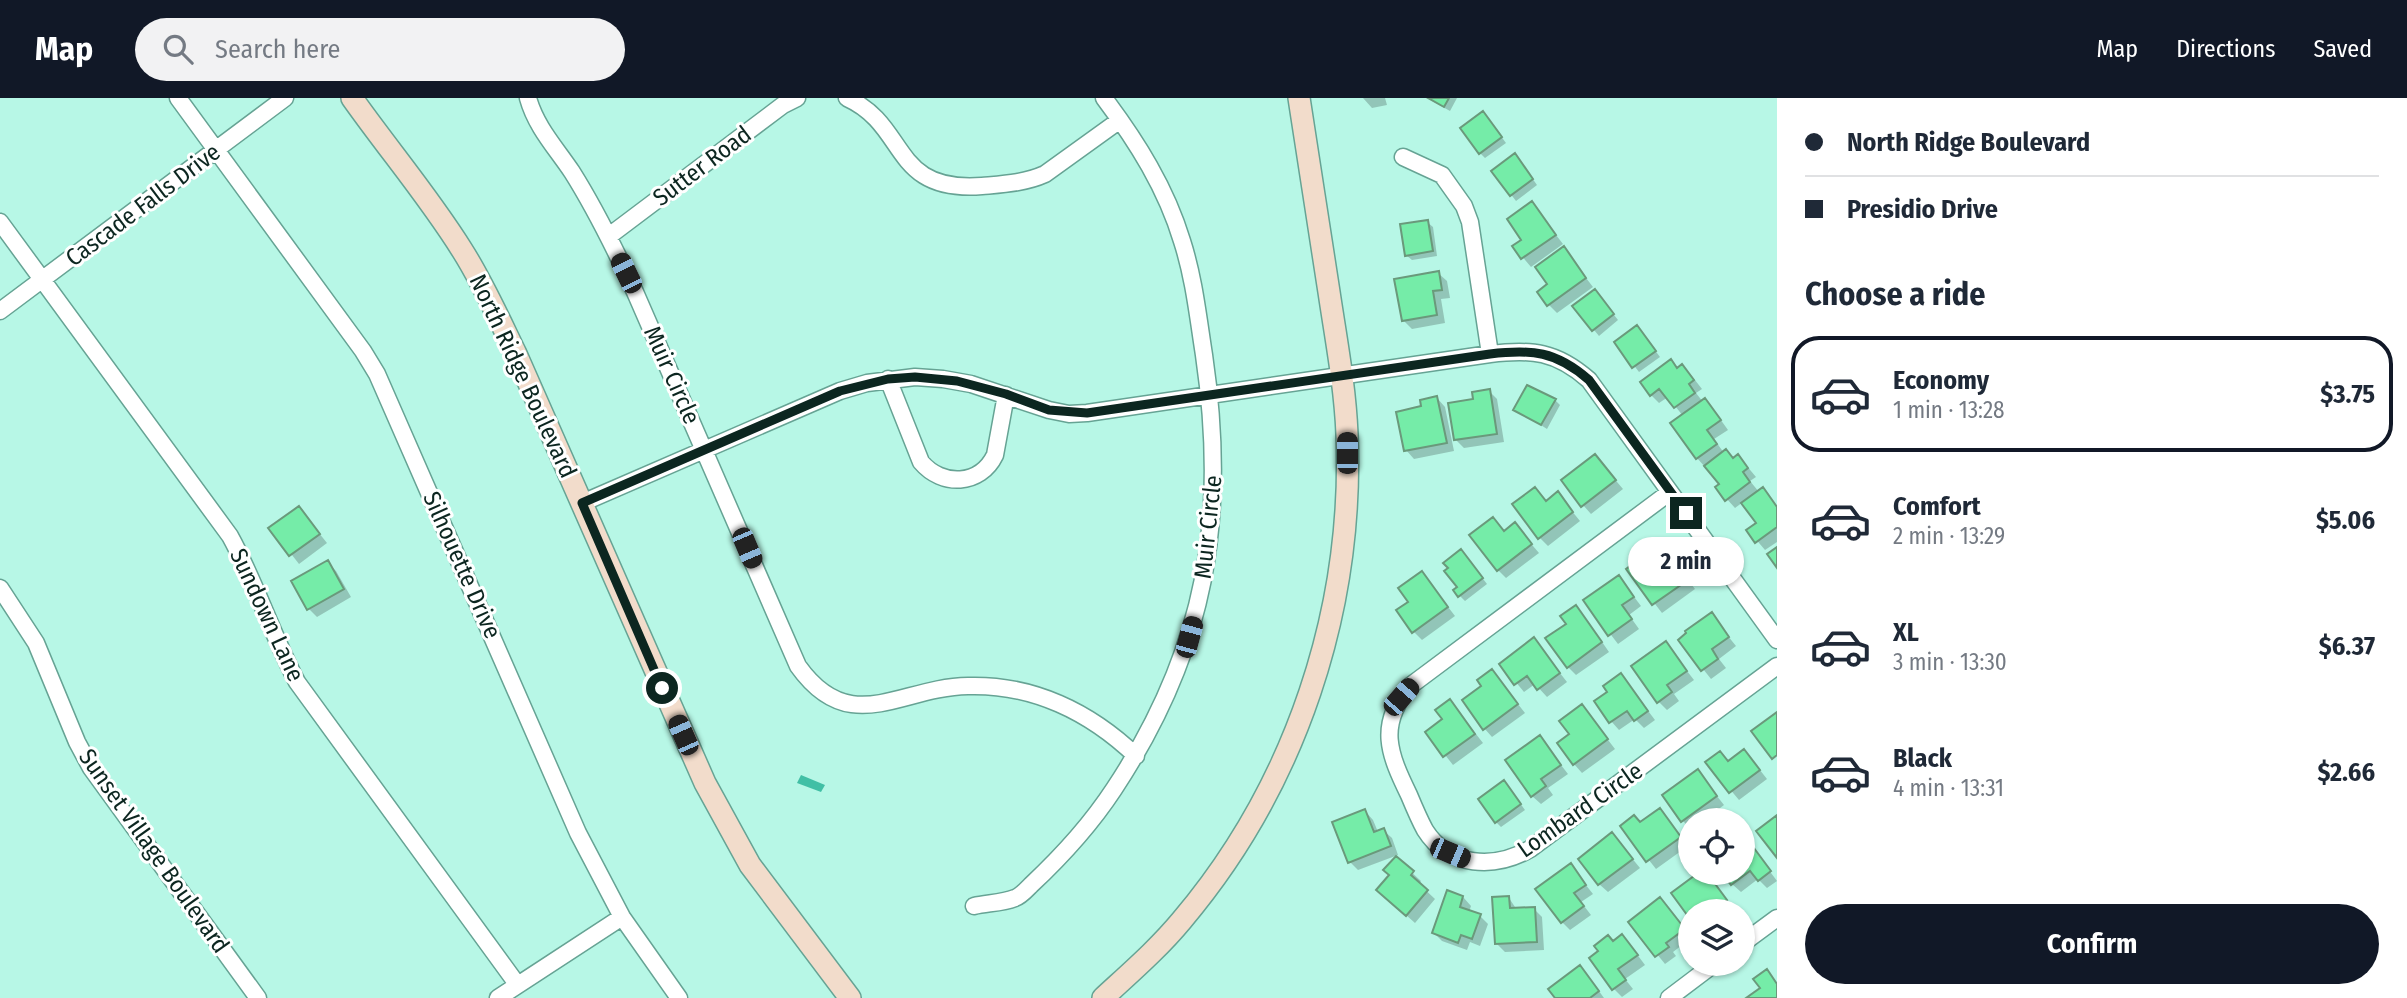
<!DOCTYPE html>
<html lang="en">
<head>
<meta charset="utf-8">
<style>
  :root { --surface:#fff; --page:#f2f2f3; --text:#1f2937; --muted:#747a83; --line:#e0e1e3; --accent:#111827 }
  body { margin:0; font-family:"Fira Sans Condensed",sans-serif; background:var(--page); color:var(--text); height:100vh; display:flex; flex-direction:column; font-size:26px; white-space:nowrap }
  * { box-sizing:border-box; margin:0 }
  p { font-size:23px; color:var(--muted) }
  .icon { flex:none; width:38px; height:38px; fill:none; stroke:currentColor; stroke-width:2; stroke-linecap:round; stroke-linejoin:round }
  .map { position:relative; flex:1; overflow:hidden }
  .sheet { display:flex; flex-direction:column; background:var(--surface); width:630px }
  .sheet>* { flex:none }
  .hud { display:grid; align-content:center; height:154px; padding:0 28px; background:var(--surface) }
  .fabs { position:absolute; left:1678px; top:710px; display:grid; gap:14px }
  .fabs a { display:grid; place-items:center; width:77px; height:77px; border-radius:50%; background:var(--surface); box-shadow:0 2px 5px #0004; font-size:35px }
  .end { position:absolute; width:32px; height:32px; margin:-16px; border:9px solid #0c2620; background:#fff; box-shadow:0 0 0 4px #fff }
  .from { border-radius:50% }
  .bubble { position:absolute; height:49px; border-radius:24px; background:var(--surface); box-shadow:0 2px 5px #0004; font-size:23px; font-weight:700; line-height:49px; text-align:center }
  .car { position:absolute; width:21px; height:42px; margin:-21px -10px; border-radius:9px; box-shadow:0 0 5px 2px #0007; background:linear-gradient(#222 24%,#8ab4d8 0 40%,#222 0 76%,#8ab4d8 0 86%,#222 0) }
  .hud b { display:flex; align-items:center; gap:24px; height:66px; font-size:26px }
  .hud b+b { border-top:2px solid var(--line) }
  .hud i { width:18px; height:18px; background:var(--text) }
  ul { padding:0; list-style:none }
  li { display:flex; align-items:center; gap:21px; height:116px; margin:0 14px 10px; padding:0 14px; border:4px solid transparent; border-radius:28px }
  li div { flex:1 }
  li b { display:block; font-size:26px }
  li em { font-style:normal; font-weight:700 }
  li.current { border-color:var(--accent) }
  li>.icon { width:63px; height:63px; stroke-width:1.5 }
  h2 { padding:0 28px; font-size:32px; line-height:84px }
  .button { display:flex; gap:14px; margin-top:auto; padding:14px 28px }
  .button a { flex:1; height:80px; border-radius:42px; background:var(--accent); color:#fff; font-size:28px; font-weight:700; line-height:80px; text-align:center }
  header { display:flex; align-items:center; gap:42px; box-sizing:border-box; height:98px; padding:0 35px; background:var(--accent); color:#fff }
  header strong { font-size:33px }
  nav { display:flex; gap:38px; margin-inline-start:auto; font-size:24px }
  .search { width:490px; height:63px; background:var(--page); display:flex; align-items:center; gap:18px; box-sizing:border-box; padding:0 24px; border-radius:38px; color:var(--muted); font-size:26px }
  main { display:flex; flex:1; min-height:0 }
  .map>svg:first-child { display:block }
  .water { fill:#41bfa5 }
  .shadow { fill:#0003 }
  .building { fill:#75eca8; stroke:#6a997b; stroke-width:2 }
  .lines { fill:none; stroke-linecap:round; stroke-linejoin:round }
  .street-casing { stroke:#66a394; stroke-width:19 }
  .secondary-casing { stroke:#66a394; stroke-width:24 }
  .street { stroke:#fff; stroke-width:16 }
  .secondary { stroke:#f2dccb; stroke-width:21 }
  .route { stroke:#0c2620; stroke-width:9 }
  .labels { text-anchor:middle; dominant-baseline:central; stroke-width:6; stroke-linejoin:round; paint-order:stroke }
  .street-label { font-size:24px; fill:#0c2620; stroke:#fff }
</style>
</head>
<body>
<header>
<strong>Map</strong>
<div class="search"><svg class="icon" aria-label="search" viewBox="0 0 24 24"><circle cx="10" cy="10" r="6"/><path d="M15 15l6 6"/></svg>Search here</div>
<nav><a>Map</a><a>Directions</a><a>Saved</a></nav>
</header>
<main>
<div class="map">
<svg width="1777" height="900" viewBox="0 0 1777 900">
  <rect width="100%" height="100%" fill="#b7f7e6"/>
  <!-- water -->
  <path class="water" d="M 801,677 L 825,687 L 821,694 L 797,685 Z"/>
  <!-- shadow -->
  <path class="shadow" d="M 1363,0 L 1385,0 L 1387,7 L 1372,10 Z
    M 1427,0 L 1457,0 L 1450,13 Z
    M 1488,21 L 1506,45 L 1485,60 L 1480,55 Z
    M 1520,63 L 1537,87 L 1516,103 L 1493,73 Z
    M 1532,106 L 1563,146 L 1531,169 L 1514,149 L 1524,142 Z
    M 1427,124 L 1433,129 L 1437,158 L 1412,162 L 1406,157 Z
    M 1563,150 L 1593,189 L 1557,215 L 1549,207 L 1550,186 Z
    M 1438,175 L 1447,183 L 1450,200 L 1441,201 L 1445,225 L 1412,231 L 1403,222 Z
    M 1600,199 L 1618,222 L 1599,238 L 1575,209 Z
    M 1642,235 L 1660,259 L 1639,274 L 1616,244 Z
    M 1671,264 L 1678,271 L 1682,268 L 1691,277 L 1702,291 L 1696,295 L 1703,304 L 1705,302 L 1713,311 L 1728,332 L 1714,341 L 1724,355 L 1734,361 L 1738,358 L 1746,367 L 1756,379 L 1750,383 L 1759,394 L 1763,392 L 1777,408 L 1777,444 L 1765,452 L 1748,432 L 1758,425 L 1743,404 L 1735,410 L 1717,390 L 1721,387 L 1697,360 L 1683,318 L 1668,299 L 1659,305 L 1651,297 Z
    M 1489,293 L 1497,301 L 1504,344 L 1464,350 L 1455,341 L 1475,303 Z
    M 1437,300 L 1445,309 L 1454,353 L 1414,361 L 1406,352 L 1424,310 Z
    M 1555,302 L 1560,307 L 1547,331 L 1516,311 Z
    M 1595,358 L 1623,391 L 1591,416 L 1583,407 Z
    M 1535,391 L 1547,404 L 1558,396 L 1580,423 L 1548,448 L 1539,439 Z
    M 299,410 L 327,445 L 299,466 L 271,430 Z
    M 1515,427 L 1539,455 L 1506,480 L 1498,472 L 1505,435 Z
    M 1666,454 L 1695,491 L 1662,515 L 1628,471 L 1647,468 Z
    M 1466,459 L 1487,486 L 1465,503 L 1460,498 L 1459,489 Z
    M 327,464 L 336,473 L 351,499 L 317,519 L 309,511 Z
    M 1422,475 L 1455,518 L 1422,542 L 1414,534 Z
    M 1619,479 L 1641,508 L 1629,517 L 1639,531 L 1618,546 L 1585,503 Z
    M 1711,517 L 1736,548 L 1719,561 L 1726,570 L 1711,581 L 1680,542 Z
    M 1584,518 L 1609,554 L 1576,577 L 1568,569 Z
    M 1534,542 L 1567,584 L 1547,599 L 1535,586 L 1524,594 L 1501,566 Z
    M 1666,546 L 1694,582 L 1674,596 L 1679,603 L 1667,612 L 1658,603 Z
    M 1492,573 L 1525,615 L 1492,639 L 1484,630 L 1484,588 Z
    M 1621,577 L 1655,622 L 1644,630 L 1635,621 L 1619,632 L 1611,623 L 1609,594 Z
    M 1450,603 L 1483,645 L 1453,667 L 1427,634 L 1445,622 Z
    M 1582,608 L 1615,651 L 1582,675 L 1574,666 L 1572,637 Z
    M 1540,640 L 1568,676 L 1548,690 L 1553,697 L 1541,706 L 1532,698 Z
    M 1752,662 L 1767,681 L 1739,702 L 1708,665 Z
    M 1698,674 L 1724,707 L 1703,723 L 1690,723 L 1690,730 L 1683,723 Z
    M 1509,690 L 1525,712 L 1501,729 L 1496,724 Z
    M 1660,712 L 1688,748 L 1656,771 L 1622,728 L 1640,726 Z
    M 1365,713 L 1373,722 L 1378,734 L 1383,732 L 1392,740 L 1398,757 L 1358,772 L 1350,764 Z
    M 1612,736 L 1640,770 L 1608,794 L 1599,786 Z
    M 1748,744 L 1777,783 L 1767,790 L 1758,781 L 1741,794 L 1732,786 L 1743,775 L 1743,748 Z
    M 1396,760 L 1421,783 L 1419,786 L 1435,801 L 1415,825 L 1387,800 Z
    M 1570,767 L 1593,796 L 1581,804 L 1591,817 L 1570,832 L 1562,824 Z
    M 1706,775 L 1734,811 L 1730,814 L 1690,814 L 1690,818 L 1674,795 Z
    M 1463,799 L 1471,808 L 1469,814 L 1480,818 L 1488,826 L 1480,848 L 1470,844 L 1467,852 L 1442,843 L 1434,835 Z
    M 1509,800 L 1517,812 L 1534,811 L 1542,819 L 1544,852 L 1505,854 L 1496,845 Z
    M 1668,810 L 1690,841 L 1673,854 L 1676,858 L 1665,866 L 1631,824 Z
    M 1613,844 L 1630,847 L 1645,867 L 1625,881 L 1633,891 L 1622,899 L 1614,891 L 1600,854 Z
    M 1580,870 L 1588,878 L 1604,900 L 1557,900 Z"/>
  <!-- building -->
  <path class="building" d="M 1428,0 L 1449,0 L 1444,9 Z
    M 1483,13 L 1502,39 L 1479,56 L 1460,30 Z
    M 1515,55 L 1533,81 L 1510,98 L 1491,73 Z
    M 1532,103 L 1556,137 L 1521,161 L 1512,148 L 1521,142 L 1507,121 Z
    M 1428,122 L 1433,153 L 1405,158 L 1400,126 Z
    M 1564,148 L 1586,180 L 1547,208 L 1537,194 L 1547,186 L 1535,169 Z
    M 1439,173 L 1442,192 L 1433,193 L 1437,217 L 1402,223 L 1394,181 Z
    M 1595,191 L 1614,216 L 1592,233 L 1572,208 Z
    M 1637,227 L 1656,253 L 1632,270 L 1614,244 Z
    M 1671,261 L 1677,270 L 1682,266 L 1694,282 L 1689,286 L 1695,295 L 1674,310 L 1659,291 L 1650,298 L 1640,284 Z
    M 1527,287 L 1556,301 L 1541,327 L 1513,312 Z
    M 1490,291 L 1497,336 L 1454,342 L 1448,305 L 1473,301 L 1472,294 Z
    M 1437,298 L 1447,345 L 1404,353 L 1396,314 L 1421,308 L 1420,302 Z
    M 1705,300 L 1721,322 L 1707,332 L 1717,346 L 1696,361 L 1670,325 Z
    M 1726,351 L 1733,360 L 1738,356 L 1748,370 L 1743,374 L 1750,384 L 1725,403 L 1715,389 L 1719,386 L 1704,368 Z
    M 1595,356 L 1616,382 L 1581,409 L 1561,382 Z
    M 1535,389 L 1546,403 L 1558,393 L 1573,414 L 1538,441 L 1512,406 Z
    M 1763,389 L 1777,409 L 1777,429 L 1755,445 L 1746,432 L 1756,425 L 1741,405 Z
    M 299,408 L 320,436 L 289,458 L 268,430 Z
    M 1493,419 L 1504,433 L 1515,424 L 1532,446 L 1497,473 L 1469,437 Z
    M 1777,449 L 1777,470 L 1767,456 Z
    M 1461,451 L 1483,480 L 1458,499 L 1453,492 L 1457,489 L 1444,473 L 1448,470 L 1443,465 Z
    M 1666,452 L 1688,482 L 1652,507 L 1626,471 L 1641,460 L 1646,467 Z
    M 328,462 L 344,491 L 307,512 L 291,483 Z
    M 1422,473 L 1448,509 L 1412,535 L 1396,512 L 1408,504 L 1398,490 Z
    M 1619,477 L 1634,499 L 1622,507 L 1632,521 L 1608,538 L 1583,502 Z
    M 1576,507 L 1602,544 L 1567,570 L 1545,540 L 1566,526 L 1560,518 Z
    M 1712,514 L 1729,539 L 1712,551 L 1718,561 L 1701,573 L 1678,542 L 1686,535 L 1685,533 Z
    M 1534,539 L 1560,575 L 1537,592 L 1527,578 L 1514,587 L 1499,566 Z
    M 1666,543 L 1687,573 L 1667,587 L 1672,594 L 1657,605 L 1631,568 Z
    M 1492,571 L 1518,606 L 1483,632 L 1462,602 L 1481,588 L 1477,582 Z
    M 1621,575 L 1648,613 L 1634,623 L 1627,613 L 1609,625 L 1594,603 L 1607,594 L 1603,588 Z
    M 1450,601 L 1475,636 L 1443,659 L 1425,634 L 1442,621 L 1435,612 Z
    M 1582,606 L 1608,641 L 1573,667 L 1557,645 L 1569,636 L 1559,623 Z
    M 1777,614 L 1777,657 L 1772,661 L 1751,633 Z
    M 1540,637 L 1561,667 L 1541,681 L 1546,688 L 1531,699 L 1505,662 Z
    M 1744,651 L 1760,672 L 1729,695 L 1705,664 L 1720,653 L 1728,663 Z
    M 1698,671 L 1717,698 L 1681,724 L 1662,697 Z
    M 1504,682 L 1521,706 L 1495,725 L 1478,701 Z
    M 1660,710 L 1681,739 L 1646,764 L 1620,728 L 1634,717 L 1640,724 Z
    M 1365,711 L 1374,734 L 1384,730 L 1391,748 L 1348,765 L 1332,724 Z
    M 1777,717 L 1777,760 L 1756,733 Z
    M 1612,734 L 1633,761 L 1598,787 L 1578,761 Z
    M 1748,742 L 1771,773 L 1758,783 L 1750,773 L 1731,787 L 1722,775 L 1743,775 L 1743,746 Z
    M 1396,758 L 1414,773 L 1411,777 L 1428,792 L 1406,818 L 1376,792 L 1389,777 L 1383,772 Z
    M 1571,765 L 1586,787 L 1574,795 L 1584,808 L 1561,825 L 1535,791 Z
    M 1698,775 L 1707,775 L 1727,802 L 1715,810 L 1712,806 L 1704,812 L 1706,814 L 1690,814 L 1690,821 L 1671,795 Z
    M 1447,792 L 1463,798 L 1460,809 L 1481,816 L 1472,841 L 1461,837 L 1458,845 L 1432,835 Z
    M 1509,798 L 1510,810 L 1535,809 L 1537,844 L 1495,846 L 1492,799 Z
    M 1660,799 L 1685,831 L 1666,845 L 1669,849 L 1655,859 L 1628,824 Z
    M 1622,836 L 1638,857 L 1618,871 L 1626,882 L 1612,892 L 1589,860 L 1598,853 L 1594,848 L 1608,837 L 1613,843 Z
    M 1580,867 L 1599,893 L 1590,900 L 1555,900 L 1548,891 Z
    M 1767,871 L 1777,886 L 1777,900 L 1746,900 L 1760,890 L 1753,881 Z"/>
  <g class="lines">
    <!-- street casing -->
    <g class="street-casing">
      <path id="street" d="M 178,0 L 363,253 L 377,276 L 578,735 L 622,819 L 679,900
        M 528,0 C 536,29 556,50 572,74 C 596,112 616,153 635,194 L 798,568 C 850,641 900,589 968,588 C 1033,586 1090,614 1136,658
        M 847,0 C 909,28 890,95 982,88 C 1004,86 1025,85 1045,76 L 1120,22
        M 1403,59 L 1442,77 L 1464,108 L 1470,124 L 1490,256
        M 0,124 L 230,438 C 256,485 272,537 297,584 L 517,886
        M 609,138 L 783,7 L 797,0
        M 0,213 L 285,0
        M 888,281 L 921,364 C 942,389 980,388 995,357 L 1006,297
        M 1670,394 L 1410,588 C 1377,627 1389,656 1409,697 C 1414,709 1419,721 1425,732 C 1449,770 1495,771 1530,751 L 1777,568
        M 582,405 L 840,293 L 867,285 L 915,279 L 943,281 L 971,286 L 1049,312 L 1069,316 L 1087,315 L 1490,256 C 1532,251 1556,253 1589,282 L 1777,542
        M 0,490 L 36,545 L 77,644 L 91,670 L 258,900
        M 974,808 C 987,805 1003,805 1015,800 C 1021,798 1027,791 1031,787 C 1062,758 1091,726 1114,691 C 1206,552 1228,421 1204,257 C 1198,219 1194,180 1182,143 C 1166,90 1137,44 1104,0
        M 1743,845 L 1777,820
        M 498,900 L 622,819
        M 1669,900 L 1714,866"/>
    </g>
    <!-- secondary casing -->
    <g class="secondary-casing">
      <path id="secondary" d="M 352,0 C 388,51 429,99 462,152 C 483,185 499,221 516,256 L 705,685 L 750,767 L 850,900
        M 1103,900 C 1130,875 1158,851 1182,822 C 1296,687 1354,512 1347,336 C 1345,288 1336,241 1329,194 C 1319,129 1309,65 1299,0"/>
    </g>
    <!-- street -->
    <use href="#street" class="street"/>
    <!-- secondary -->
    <use href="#secondary" class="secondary"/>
  </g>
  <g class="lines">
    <!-- route -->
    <path class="route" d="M 662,590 L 582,405 L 840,293 L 888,281 L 915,279 L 957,283 L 1006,296 L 1049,312 L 1087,315 L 1490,256 C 1532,251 1556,253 1589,282 L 1686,415"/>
  </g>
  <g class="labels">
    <!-- street labels -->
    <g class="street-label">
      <text transform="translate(702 68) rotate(-37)">Sutter Road</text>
      <text transform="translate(143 107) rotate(-37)">Cascade Falls Drive</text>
      <text transform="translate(672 277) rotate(66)">Muir Circle</text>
      <text transform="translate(523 278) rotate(65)">North Ridge Boulevard</text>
      <text transform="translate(1208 429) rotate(-84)">Muir Circle</text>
      <text transform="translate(462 467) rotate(66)">Silhouette Drive</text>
      <text transform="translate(267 517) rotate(65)">Sundown Lane</text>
      <text transform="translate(1580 712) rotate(-35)">Lombard Circle</text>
      <text transform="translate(154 753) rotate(55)">Sunset Village Boulevard</text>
    </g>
  </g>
</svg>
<div class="fabs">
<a><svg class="icon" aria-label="locate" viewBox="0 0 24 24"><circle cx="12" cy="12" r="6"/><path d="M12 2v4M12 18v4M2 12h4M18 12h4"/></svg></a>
<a><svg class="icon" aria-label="layers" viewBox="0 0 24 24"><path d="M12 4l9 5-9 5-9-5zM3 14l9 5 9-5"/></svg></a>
</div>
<i class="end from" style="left:662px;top:590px"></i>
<i class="end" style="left:1686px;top:415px"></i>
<div class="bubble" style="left:1628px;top:439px;width:116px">2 min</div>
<i class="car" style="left:626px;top:175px;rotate:334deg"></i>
<i class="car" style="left:1347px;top:355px;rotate:0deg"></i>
<i class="car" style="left:747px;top:450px;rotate:157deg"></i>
<i class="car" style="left:1189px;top:539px;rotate:15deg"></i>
<i class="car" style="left:1401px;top:599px;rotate:41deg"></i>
<i class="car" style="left:683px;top:637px;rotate:336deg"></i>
<i class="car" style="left:1450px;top:755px;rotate:113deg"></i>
</div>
<section class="sheet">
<div class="hud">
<b><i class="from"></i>North Ridge Boulevard</b>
<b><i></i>Presidio Drive</b>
</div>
<h2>Choose a ride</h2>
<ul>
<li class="current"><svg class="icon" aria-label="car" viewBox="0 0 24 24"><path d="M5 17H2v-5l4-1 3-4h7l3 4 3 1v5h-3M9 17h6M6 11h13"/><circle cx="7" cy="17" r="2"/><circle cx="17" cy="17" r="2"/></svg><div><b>Economy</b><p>1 min · 13:28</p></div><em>$3.75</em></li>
<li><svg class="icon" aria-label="car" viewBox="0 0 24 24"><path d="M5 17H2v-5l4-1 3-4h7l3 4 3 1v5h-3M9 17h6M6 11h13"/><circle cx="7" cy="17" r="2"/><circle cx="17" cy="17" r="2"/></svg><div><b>Comfort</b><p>2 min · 13:29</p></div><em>$5.06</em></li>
<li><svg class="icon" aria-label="car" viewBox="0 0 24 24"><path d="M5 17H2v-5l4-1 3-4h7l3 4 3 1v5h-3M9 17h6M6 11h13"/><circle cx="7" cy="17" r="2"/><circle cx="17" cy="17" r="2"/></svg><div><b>XL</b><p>3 min · 13:30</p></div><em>$6.37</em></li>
<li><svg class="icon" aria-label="car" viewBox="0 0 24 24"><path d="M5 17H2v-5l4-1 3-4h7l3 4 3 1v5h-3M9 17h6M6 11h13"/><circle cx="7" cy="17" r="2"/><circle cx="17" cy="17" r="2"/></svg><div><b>Black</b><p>4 min · 13:31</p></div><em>$2.66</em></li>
</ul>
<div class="button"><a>Confirm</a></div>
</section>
</main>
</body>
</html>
